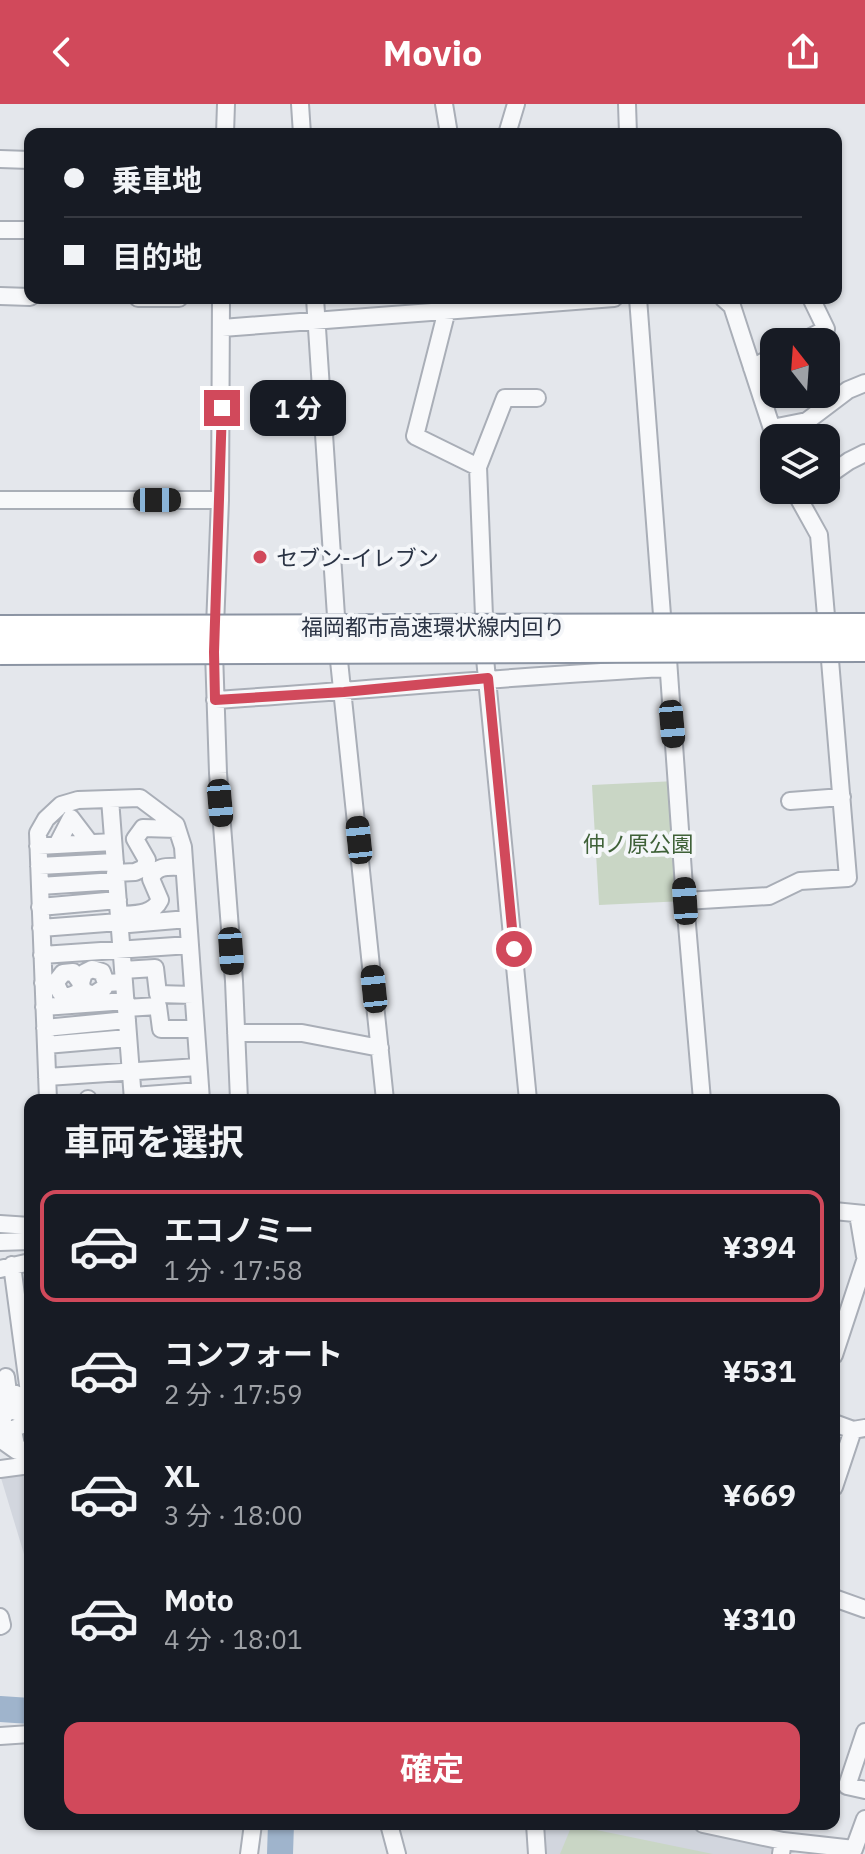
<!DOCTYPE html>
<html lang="ja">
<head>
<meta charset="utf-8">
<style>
  :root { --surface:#171b24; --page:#242831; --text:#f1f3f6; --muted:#9ea1a6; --line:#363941; --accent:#d1495b }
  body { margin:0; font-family:"IBM Plex Sans","Noto Sans JP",sans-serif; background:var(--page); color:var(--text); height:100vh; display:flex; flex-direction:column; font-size:30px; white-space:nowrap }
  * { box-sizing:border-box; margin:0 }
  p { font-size:26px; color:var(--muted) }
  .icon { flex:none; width:44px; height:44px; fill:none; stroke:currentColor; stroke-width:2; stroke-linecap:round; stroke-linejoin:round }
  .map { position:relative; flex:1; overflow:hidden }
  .side { position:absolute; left:24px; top:990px; width:816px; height:736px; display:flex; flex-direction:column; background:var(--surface); border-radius:16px; box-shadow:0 2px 6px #0004 }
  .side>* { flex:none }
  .top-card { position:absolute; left:24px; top:24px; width:818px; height:176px; border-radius:16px; box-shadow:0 2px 6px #0004; display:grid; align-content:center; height:176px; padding:0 40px; background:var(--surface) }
  .needle { width:52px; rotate:343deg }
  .fabs { position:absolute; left:760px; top:224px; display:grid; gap:16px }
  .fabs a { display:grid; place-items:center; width:80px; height:80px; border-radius:16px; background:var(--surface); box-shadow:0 2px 6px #0004; font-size:40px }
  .end { position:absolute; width:36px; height:36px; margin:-18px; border:10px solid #d1495b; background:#fff; box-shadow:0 0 0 4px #fff }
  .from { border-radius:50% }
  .bubble { position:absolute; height:56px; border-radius:16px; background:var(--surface); box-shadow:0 2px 6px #0004; font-size:26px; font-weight:700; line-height:56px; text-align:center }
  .car { position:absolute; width:24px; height:48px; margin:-24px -12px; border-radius:10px; box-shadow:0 0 6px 2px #0007; background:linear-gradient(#222 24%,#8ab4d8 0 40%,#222 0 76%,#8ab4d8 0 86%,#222 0) }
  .top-card b { display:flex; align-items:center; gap:28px; height:76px; font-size:30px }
  .top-card b+b { border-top:2px solid var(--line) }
  .top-card i { width:20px; height:20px; background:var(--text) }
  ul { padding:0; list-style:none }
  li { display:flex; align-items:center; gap:24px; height:112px; margin:0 16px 12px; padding:0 24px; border:4px solid transparent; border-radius:16px }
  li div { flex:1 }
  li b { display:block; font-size:30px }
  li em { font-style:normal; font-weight:700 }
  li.on { border-color:var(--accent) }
  li>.icon { width:72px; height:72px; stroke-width:1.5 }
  h2 { padding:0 40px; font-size:36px; line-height:96px }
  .action { display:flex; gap:16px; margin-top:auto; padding:16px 40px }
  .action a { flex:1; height:92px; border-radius:16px; background:var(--accent); color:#fff; font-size:32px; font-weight:700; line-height:92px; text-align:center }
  header { display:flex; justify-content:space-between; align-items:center; height:104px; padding:0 40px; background:var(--accent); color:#fff; font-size:36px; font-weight:700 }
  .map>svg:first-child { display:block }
  .built { fill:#d2d6de }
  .green { fill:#c9d6c5 }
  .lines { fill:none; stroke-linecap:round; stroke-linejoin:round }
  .river { stroke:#9fb4cc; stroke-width:26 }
  .minor-casing { stroke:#a9aeb7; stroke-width:20 }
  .minor { stroke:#f7f8fa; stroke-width:16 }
  .highway-bridge-casing { stroke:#8b94a3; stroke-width:28; stroke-linecap:butt }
  .highway-bridge { stroke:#fff; stroke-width:24 }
  .route { stroke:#d1495b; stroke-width:10 }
  .poi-dot { fill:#d1495b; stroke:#f4f6f9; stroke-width:3 }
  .labels { text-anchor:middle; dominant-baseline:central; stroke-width:8; stroke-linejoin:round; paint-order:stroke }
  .poi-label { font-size:22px; fill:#2b3445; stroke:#f4f6f9; text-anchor:start }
  .street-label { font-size:22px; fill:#2b3445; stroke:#f4f6f9 }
  .park-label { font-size:22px; fill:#3f6138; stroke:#f4f6f9 }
</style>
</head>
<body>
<header><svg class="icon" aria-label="back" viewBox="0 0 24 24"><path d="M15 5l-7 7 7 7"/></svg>Movio<svg class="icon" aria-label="share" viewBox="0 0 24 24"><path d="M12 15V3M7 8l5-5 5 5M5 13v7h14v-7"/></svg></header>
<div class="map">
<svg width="865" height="1750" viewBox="0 0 865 1750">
  <rect width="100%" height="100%" fill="#e4e7ec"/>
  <!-- built -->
  <path class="built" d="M 30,1370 L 30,1470 L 1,1374 Z
    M 540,1720 L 679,1720 L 777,1741 L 775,1750 L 542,1750 Z"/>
  <!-- green -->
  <path class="green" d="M 676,677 L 685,797 L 599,801 L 592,681 Z
    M 572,1721 L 713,1750 L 560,1750 Z"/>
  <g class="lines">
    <!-- river -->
    <path class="river" d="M 0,1605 L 30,1607
      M 280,1750 L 281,1720"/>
    <!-- minor casing -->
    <g class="minor-casing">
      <path id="minor" d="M 300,0 L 302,30
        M 444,0 L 449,30
        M 627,0 L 628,30
        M 225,30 L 226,0
        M 507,30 L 516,0
        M 0,55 L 30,56
        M 0,126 L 30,126
        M 0,192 L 30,193
        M 138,194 L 179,194
        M 221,194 L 220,396 L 214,548 L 218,669 L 234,877 L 239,996
        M 315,194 L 336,512
        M 450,194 L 415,332 L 478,363
        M 638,194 L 662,511
        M 723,194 L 732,202 L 775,334
        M 222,224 L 614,194
        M 801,238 L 826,225 L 811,194
        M 752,264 L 774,252
        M 772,324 L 807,317 L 848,286 L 865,279
        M 826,373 L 849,357 L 865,349
        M 794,386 L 819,431 L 826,512
        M 0,396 L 220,396
        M 484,512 L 478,363 L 505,294 L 537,294
        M 484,544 L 528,996
        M 338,547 L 385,996
        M 668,555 L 685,797
        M 215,596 C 366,586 516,572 667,564
        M 110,695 L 133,996
        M 790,697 L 842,693
        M 57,741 L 71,714 L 90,739
        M 38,742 L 113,738
        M 39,762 L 115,758
        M 115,769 L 135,768 L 144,764 L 147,756 L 135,735 L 143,724 L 177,725
        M 40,782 L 116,777
        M 40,803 L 118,796
        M 119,811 C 134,810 153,811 160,796 L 151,775 C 155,760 171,763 184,763
        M 129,820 L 188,815
        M 41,824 L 119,818
        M 42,851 L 190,841
        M 123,866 L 155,864 L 158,890 L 193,891
        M 43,879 L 56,878 L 63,869 L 73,868 L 81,879 L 80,887 C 67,895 60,894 56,878
        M 106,879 L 102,868 L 92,865 L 84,869 L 81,879 L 83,887 L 93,891 L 104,884 L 106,879 L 124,878
        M 44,903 L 126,897
        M 126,904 L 158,902 L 161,925 L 196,925
        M 45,924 L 127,916
        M 236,929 L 302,929 L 380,944
        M 46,941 L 128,934
        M 47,973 L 198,963
        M 133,992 L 200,987
        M 88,995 L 88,996
        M 48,996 L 38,729 L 46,715 L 61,701 L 78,696 L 140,694 L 176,721 L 183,743 L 201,996
        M 702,996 L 685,797 L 769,792 L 800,777 L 848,774 L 829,544
        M 834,1107 L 865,1110
        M 858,1110 L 865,1152
        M 0,1120 L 30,1122
        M 0,1138 L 30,1137
        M 12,1161 L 30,1296
        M 0,1165 L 30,1158
        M 834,1251 L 865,1157
        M 6,1273 L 8,1288 L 16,1290 L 20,1296 L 17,1302 L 11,1306 L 3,1305 L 1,1293 L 8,1288
        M 834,1319 L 853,1326 L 865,1324
        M 13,1325 L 6,1324 L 2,1317 L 4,1311 L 11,1306 L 19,1309 L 23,1316 L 20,1322 L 13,1325 L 17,1347
        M 0,1335 L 17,1347 L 30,1345
        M 0,1365 L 30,1361
        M 834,1383 L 853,1326
        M 834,1494 L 865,1505
        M 0,1513 L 2,1521 L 0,1522
        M 865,1628 L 847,1682 L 865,1686
        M 0,1632 L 30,1630
        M 389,1720 L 397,1750
        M 535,1720 L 537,1750
        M 703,1720 L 783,1737 L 781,1750
        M 783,1737 L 854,1745 L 865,1715
        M 249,1750 L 253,1720"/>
    </g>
    <!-- minor -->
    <use href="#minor" class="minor"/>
    <!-- highway-bridge casing -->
    <g class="highway-bridge-casing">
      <path id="highway-bridge" d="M 0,524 L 865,522
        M 0,548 L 865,545"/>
    </g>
    <!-- highway-bridge -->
    <use href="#highway-bridge" class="highway-bridge"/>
  </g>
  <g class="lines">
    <!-- route -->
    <path class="route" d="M 222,304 L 214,548 L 215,596 L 344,588 L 488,574 L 514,845"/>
  </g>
  <!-- markers -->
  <circle class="poi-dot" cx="260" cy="453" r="8"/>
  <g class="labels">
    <!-- poi labels -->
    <g class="poi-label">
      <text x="276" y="453">セブン-イレブン</text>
    </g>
    <!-- street labels -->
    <g class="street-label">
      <text x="433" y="522">福岡都市高速環状線内回り</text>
    </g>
    <!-- park labels -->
    <g class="park-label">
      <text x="638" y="739">仲ノ原公園</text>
    </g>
  </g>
</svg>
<div class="fabs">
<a><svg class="needle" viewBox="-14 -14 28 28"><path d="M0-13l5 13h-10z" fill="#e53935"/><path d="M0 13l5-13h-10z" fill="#9ea1a6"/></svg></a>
<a><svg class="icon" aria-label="layers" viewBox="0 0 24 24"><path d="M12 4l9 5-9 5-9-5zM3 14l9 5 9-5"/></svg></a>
</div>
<i class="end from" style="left:514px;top:845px"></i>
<i class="end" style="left:222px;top:304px"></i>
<div class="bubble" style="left:250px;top:276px;width:96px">1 分</div>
<i class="car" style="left:157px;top:396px;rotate:90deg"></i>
<i class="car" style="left:672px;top:620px;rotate:175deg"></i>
<i class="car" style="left:220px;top:699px;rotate:175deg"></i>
<i class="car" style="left:359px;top:736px;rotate:354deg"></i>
<i class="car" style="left:685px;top:797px;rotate:356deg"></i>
<i class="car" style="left:231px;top:847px;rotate:176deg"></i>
<i class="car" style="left:374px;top:885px;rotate:354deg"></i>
<div class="top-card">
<b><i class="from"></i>乗車地</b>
<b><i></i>目的地</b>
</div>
<section class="side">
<h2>車両を選択</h2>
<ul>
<li class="on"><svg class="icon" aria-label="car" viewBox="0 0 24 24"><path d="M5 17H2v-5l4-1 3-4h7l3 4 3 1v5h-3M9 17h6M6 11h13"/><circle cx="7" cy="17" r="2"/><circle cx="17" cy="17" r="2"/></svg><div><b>エコノミー</b><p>1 分 · 17:58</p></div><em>¥394</em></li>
<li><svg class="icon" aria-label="car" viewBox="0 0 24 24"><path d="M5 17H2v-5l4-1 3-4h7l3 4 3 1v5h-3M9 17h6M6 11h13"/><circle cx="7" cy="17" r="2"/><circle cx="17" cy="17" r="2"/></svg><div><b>コンフォート</b><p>2 分 · 17:59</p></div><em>¥531</em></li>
<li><svg class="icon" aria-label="car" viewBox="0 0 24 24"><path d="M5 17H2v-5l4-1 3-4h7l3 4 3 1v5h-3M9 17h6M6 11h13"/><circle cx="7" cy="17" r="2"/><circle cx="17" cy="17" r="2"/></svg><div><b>XL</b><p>3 分 · 18:00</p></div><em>¥669</em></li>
<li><svg class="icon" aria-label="car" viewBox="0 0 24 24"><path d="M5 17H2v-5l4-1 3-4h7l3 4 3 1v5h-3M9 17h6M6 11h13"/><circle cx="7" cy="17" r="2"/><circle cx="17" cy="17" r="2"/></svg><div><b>Moto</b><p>4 分 · 18:01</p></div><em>¥310</em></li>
</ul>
<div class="action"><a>確定</a></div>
</section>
</div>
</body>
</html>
